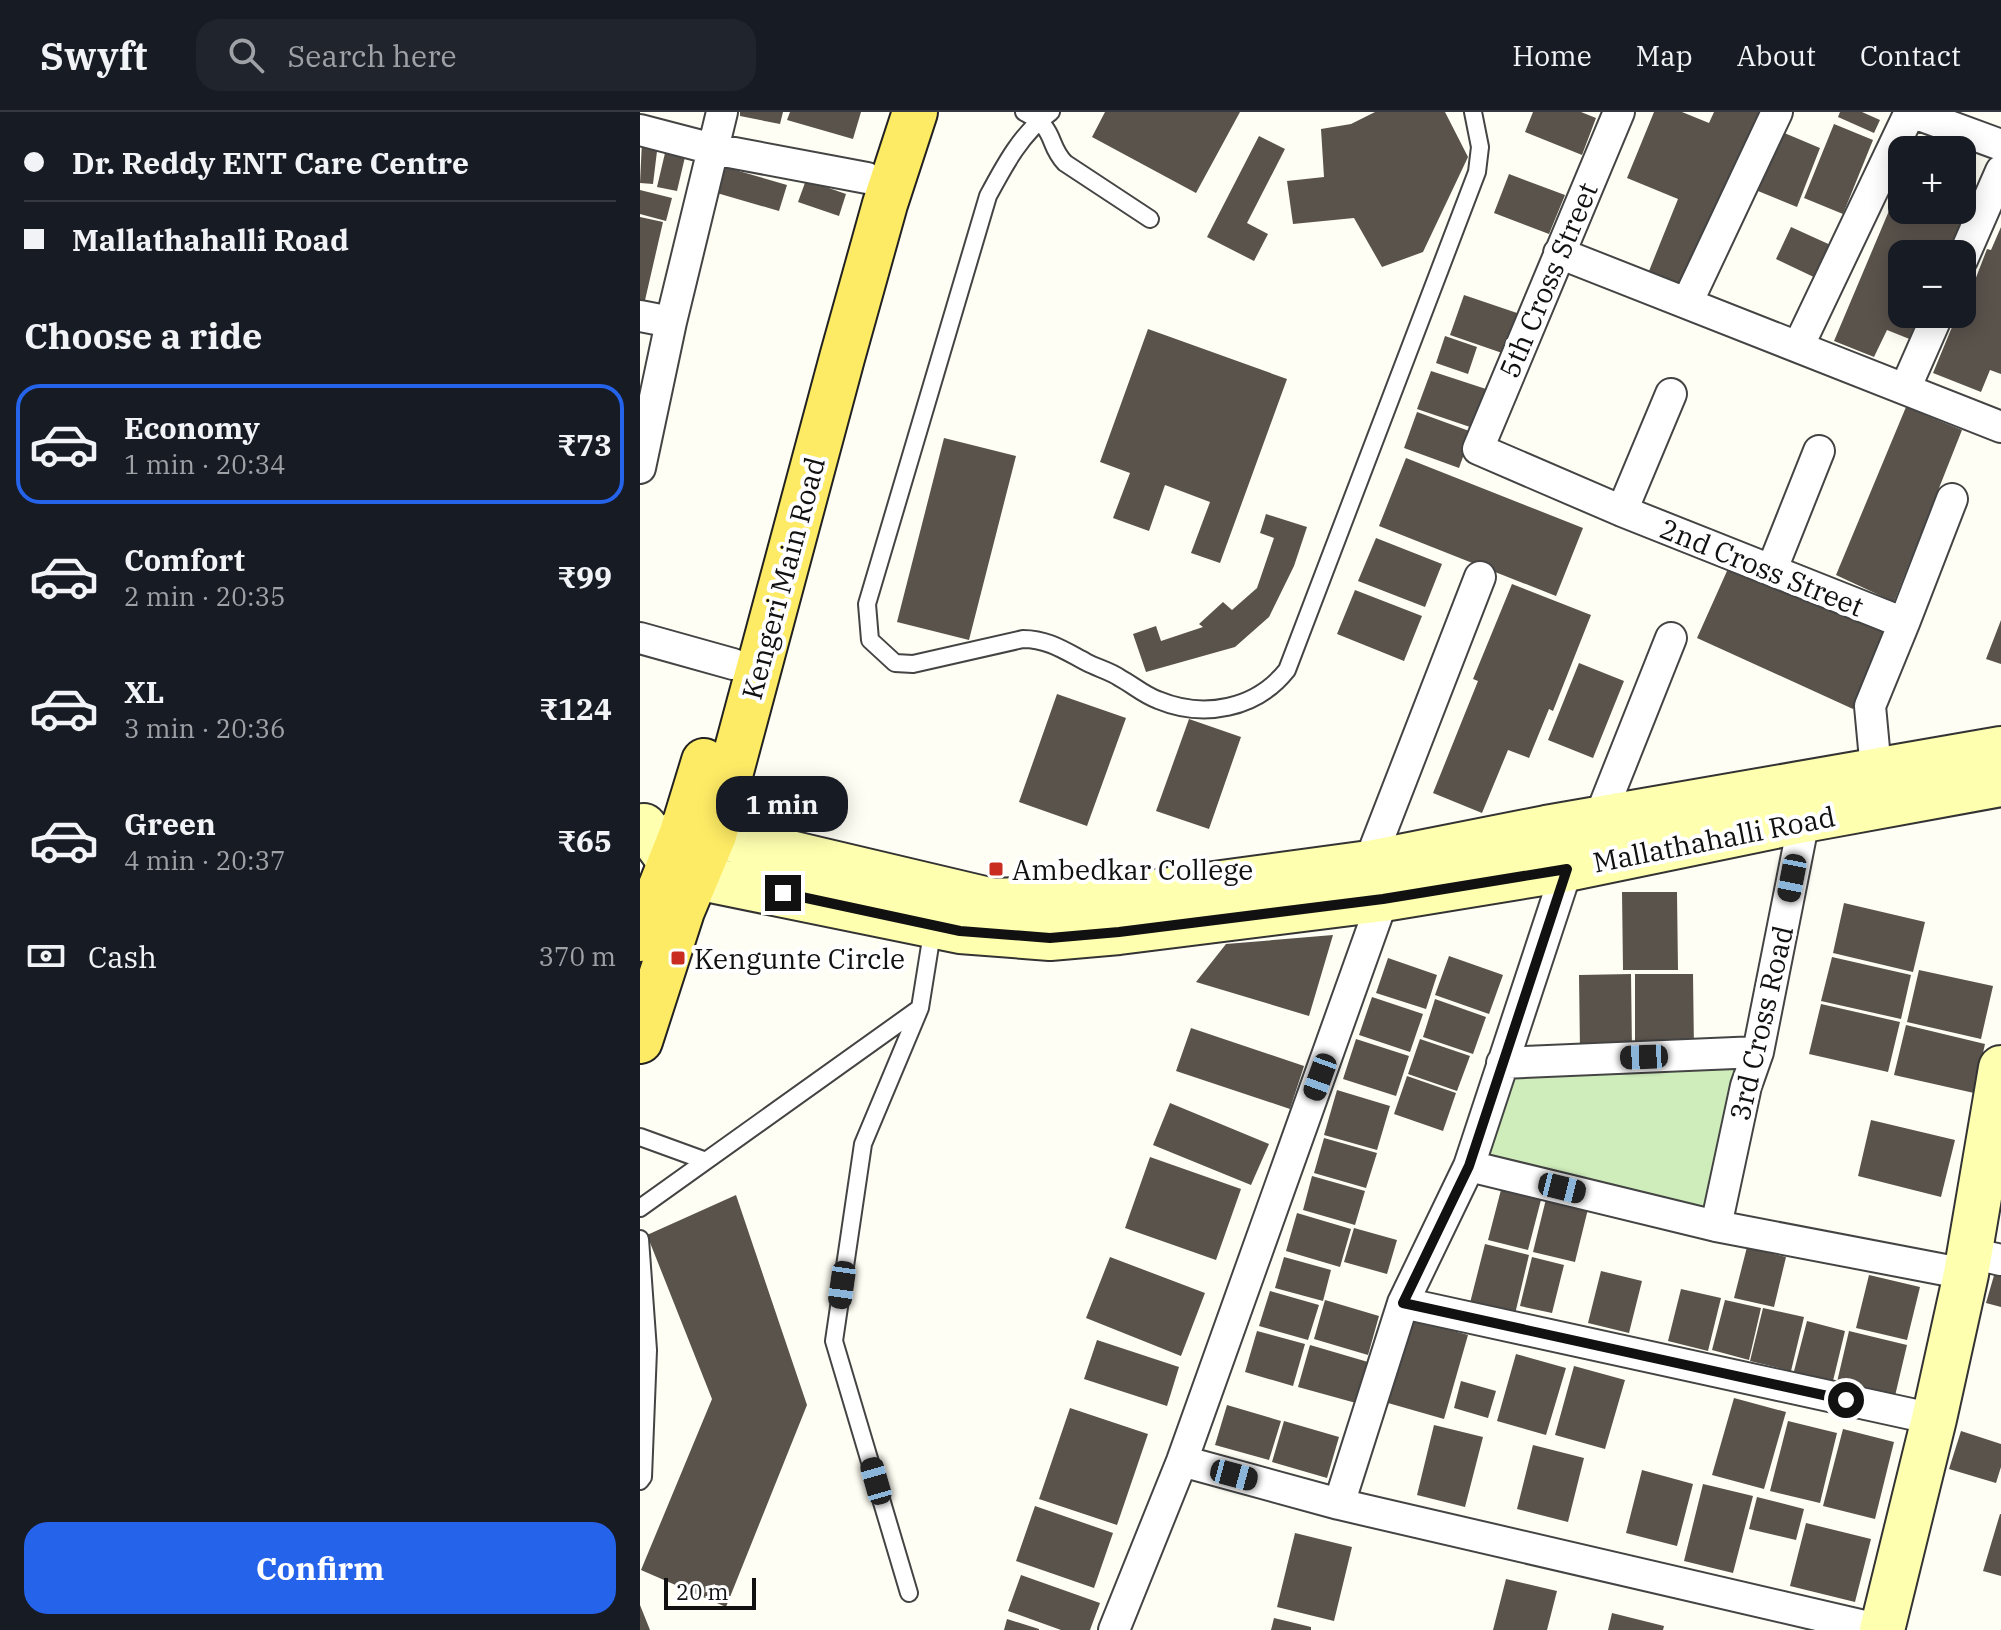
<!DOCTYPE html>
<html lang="en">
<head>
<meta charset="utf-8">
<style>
  :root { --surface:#171b24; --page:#20242c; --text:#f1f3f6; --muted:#9ea1a6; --line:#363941; --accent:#2563eb }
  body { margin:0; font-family:"IBM Plex Serif",serif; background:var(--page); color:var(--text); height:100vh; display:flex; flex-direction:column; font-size:30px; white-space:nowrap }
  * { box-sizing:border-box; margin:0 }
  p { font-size:26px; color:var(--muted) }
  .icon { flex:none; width:44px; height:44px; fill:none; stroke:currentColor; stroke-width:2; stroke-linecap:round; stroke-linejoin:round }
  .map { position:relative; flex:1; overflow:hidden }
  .details { display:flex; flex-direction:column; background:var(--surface); width:640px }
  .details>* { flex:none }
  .hud { display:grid; align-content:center; height:176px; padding:0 24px; background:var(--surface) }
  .controls { position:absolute; left:1248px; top:24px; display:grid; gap:16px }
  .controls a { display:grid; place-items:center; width:88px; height:88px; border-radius:16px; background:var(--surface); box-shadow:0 4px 20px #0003; font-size:40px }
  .scale { position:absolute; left:24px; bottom:20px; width:92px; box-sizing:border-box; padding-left:8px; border:4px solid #111; border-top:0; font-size:22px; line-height:28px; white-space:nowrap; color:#111; -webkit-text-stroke:6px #fff; paint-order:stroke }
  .end { position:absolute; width:36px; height:36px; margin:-18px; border:10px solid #111; background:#fff; box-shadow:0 0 0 4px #fff }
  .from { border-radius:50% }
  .bubble { position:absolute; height:56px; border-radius:24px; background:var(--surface); box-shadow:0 4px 20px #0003; font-size:26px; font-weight:700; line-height:56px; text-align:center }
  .car { position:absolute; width:24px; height:48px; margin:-24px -12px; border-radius:10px; box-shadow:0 0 6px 2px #0007; background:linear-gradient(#222 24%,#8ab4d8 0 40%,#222 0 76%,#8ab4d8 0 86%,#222 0) }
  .hud b { display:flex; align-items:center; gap:28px; height:76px; font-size:30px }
  .hud b+b { border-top:2px solid var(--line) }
  .hud i { width:20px; height:20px; background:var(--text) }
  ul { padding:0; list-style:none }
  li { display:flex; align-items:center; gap:24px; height:120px; margin:0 16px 12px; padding:0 8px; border:4px solid transparent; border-radius:24px }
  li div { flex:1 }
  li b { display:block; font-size:30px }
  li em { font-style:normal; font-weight:700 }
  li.active { border-color:var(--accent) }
  li>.icon { width:72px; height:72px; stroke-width:1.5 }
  h2 { padding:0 24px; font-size:36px; line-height:96px }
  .pay { display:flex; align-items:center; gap:20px; height:88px; padding:0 24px; font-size:30px }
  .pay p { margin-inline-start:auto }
  .primary-button { display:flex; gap:16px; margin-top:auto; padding:16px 24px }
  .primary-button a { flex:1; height:92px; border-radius:24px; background:var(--accent); color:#fff; font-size:32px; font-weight:700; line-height:92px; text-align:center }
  header { display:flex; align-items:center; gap:48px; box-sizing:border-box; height:112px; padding:0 40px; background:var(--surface); border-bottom:2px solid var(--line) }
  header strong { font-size:38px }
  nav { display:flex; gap:44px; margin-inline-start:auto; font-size:28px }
  .search { width:560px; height:72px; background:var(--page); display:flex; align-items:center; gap:20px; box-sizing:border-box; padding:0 28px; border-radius:24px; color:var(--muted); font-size:30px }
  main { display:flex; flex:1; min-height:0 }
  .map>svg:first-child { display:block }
  .green { fill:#cfecbb }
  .building { fill:#5a534c }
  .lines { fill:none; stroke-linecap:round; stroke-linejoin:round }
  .lane-casing { stroke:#444; stroke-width:20 }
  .street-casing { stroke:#444; stroke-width:34 }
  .secondary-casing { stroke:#333; stroke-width:48 }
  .primary-casing { stroke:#222; stroke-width:48 }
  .lane { stroke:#fff; stroke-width:16 }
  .street { stroke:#fff; stroke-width:30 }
  .secondary { stroke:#feffaf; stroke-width:44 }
  .primary { stroke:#feeb65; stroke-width:44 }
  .route { stroke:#111; stroke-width:10 }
  .poi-dot { fill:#c92c20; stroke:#fff; stroke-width:3 }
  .labels { text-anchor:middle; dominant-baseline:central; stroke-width:8; stroke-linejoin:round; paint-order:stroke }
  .street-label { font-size:28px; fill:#111; stroke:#fff }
  .poi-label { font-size:28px; fill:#111; stroke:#fff; text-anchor:start }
</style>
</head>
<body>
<header>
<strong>Swyft</strong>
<div class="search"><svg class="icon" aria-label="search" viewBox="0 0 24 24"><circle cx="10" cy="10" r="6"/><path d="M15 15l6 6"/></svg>Search here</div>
<nav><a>Home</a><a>Map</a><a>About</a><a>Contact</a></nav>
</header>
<main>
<section class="details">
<div class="hud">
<b><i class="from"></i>Dr. Reddy ENT Care Centre</b>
<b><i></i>Mallathahalli Road</b>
</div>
<h2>Choose a ride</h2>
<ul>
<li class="active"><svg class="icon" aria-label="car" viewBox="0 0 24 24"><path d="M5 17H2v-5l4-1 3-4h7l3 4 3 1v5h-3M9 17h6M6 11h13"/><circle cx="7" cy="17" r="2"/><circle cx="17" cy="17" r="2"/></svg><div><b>Economy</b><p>1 min · 20:34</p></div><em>₹73</em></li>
<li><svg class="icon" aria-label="car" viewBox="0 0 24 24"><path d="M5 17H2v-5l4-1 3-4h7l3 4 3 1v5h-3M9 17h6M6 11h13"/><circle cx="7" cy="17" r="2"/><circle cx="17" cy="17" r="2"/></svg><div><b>Comfort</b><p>2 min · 20:35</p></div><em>₹99</em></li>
<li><svg class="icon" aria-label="car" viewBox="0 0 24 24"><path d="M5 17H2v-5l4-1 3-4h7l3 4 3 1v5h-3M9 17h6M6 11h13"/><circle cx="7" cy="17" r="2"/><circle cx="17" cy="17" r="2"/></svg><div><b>XL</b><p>3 min · 20:36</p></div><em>₹124</em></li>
<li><svg class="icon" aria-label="car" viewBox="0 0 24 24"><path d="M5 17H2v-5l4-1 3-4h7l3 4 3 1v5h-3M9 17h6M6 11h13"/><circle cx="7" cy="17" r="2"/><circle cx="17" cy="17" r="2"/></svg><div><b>Green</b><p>4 min · 20:37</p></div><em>₹65</em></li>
</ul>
<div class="pay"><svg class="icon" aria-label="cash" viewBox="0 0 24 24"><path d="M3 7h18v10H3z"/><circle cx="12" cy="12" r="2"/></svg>Cash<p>370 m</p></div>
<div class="primary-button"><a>Confirm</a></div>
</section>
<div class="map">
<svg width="1361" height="1518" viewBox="0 0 1361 1518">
  <rect width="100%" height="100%" fill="#fffef4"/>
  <!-- green -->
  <path class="green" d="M 1100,951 L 1067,1101 L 821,1042 L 852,964 Z"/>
  <!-- building -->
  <path class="building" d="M 100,0 L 143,0 L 140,12 L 100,4 Z
    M 150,0 L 221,0 L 213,27 L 147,8 Z
    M 465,0 L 600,0 L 556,81 L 452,25 Z
    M 735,0 L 805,0 L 828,45 L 783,140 L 742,155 L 714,106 L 653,112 L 647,69 L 684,65 L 681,17 L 711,12 Z
    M 893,0 L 941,0 L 956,6 L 942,43 L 885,20 Z
    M 1014,0 L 1042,0 L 1069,11 L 1074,0 L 1122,0 L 1050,175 L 1009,159 L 1038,87 L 987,66 Z
    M 1200,0 L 1222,0 L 1240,8 L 1234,21 L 1198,5 Z
    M 1194,12 L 1233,28 L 1203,102 L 1164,86 Z
    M 1142,20 L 1180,36 L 1157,95 L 1118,79 Z
    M 619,24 L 645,37 L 607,111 L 628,122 L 614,149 L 567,125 Z
    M 2,29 L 18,31 L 13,72 L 0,71 Z
    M 25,41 L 45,45 L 37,79 L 17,75 Z
    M 78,53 L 147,73 L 139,99 L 70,79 Z
    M 869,62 L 925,83 L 909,122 L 854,101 Z
    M 166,68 L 206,82 L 199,104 L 158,90 Z
    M 1262,68 L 1262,98 L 1322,98 L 1322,94 L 1337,100 L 1318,142 L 1279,142 L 1280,139 L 1277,138 L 1276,142 L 1262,142 L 1262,202 L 1295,202 L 1282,232 L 1247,218 L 1234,245 L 1194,229 Z
    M 0,78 L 32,86 L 26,109 L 0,102 Z
    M 0,105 L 23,110 L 3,197 L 0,196 Z
    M 1151,115 L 1195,135 L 1180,168 L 1136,147 Z
    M 1361,115 L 1361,262 L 1350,258 L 1341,280 L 1293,261 L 1312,215 L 1314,216 L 1322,202 L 1347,137 L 1351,138 Z
    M 824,183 L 880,202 L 865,242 L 810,223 Z
    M 508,217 L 647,267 L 580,451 L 551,441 L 570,390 L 525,373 L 509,419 L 473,406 L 490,361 L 460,350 Z
    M 805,224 L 837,235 L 828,262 L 796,251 Z
    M 791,259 L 846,277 L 833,316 L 777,297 Z
    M 1266,295 L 1322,318 L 1254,490 L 1196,463 Z
    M 777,300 L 832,320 L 819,356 L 764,336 Z
    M 304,326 L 376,344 L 329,528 L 257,510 Z
    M 766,346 L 943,416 L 916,484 L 739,414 Z
    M 626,402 L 667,415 L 654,454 L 629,505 L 595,535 L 506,560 L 493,522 L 516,514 L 521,529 L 563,515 L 559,512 L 583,490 L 592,498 L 617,476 L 634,426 L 620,421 Z
    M 736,426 L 802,452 L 785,495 L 718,469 Z
    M 1091,450 L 1248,522 L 1213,597 L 1057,526 Z
    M 872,472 L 951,503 L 913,599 L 909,597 L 889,646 L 868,638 L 842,701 L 793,681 L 838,569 L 833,567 Z
    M 715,478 L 782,504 L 764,549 L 697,522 Z
    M 1361,508 L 1361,552 L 1346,547 Z
    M 939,551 L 984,569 L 953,646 L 908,628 Z
    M 417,582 L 486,606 L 447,714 L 379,690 Z
    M 549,607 L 601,625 L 569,717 L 516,699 Z
    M 982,780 L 1037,780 L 1038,858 L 983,858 Z
    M 1204,791 L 1285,810 L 1273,860 L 1193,841 Z
    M 693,823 L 669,904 L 556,870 L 586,832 Z
    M 809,844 L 863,863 L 849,902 L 795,883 Z
    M 1192,845 L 1271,863 L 1261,907 L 1181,889 Z
    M 748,846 L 797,863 L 786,897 L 736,881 Z
    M 1279,858 L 1353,874 L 1341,927 L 1267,910 Z
    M 991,862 L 992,939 L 940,939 L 939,863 Z
    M 995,862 L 1053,862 L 1054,938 L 995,938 Z
    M 732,885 L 783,902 L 770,940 L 719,923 Z
    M 795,887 L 846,905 L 833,942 L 783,925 Z
    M 1181,892 L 1260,910 L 1248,960 L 1169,942 Z
    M 1266,913 L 1345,932 L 1334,981 L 1254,963 Z
    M 551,916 L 664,954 L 650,997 L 536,959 Z
    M 716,927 L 769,944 L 756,984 L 703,967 Z
    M 780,927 L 830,944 L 817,979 L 768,962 Z
    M 767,964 L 816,981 L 803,1019 L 754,1002 Z
    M 697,978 L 750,994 L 737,1038 L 684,1023 Z
    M 530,991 L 629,1032 L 611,1073 L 513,1033 Z
    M 1231,1008 L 1315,1028 L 1301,1085 L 1218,1064 Z
    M 684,1026 L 737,1041 L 726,1076 L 674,1061 Z
    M 510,1045 L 601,1077 L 576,1148 L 485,1116 Z
    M 672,1064 L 725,1079 L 715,1113 L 663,1098 Z
    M 862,1074 L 902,1084 L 888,1138 L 848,1128 Z
    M 96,1083 L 167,1293 L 86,1495 L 1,1458 L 72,1287 L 7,1123 Z
    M 906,1087 L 948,1097 L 935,1150 L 893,1140 Z
    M 657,1101 L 711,1117 L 700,1155 L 646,1139 Z
    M 714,1116 L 757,1128 L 747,1162 L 704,1150 Z
    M 845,1132 L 889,1143 L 875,1202 L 830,1191 Z
    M 1107,1135 L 1146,1145 L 1134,1195 L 1094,1186 Z
    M 470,1145 L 565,1181 L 541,1244 L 446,1206 Z
    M 644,1145 L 691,1158 L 683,1189 L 635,1176 Z
    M 892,1145 L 924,1153 L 912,1201 L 880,1194 Z
    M 1357,1153 L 1361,1154 L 1361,1195 L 1346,1191 Z
    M 961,1159 L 1002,1169 L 989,1221 L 948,1211 Z
    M 1229,1163 L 1280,1175 L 1267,1228 L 1216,1216 Z
    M 1041,1177 L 1081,1186 L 1068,1239 L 1028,1229 Z
    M 630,1179 L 679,1193 L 668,1228 L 619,1214 Z
    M 685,1188 L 739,1204 L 728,1243 L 674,1227 Z
    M 1085,1188 L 1121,1196 L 1109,1248 L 1072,1238 Z
    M 1123,1196 L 1164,1205 L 1151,1259 L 1110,1249 Z
    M 772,1207 L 828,1223 L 804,1307 L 748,1291 Z
    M 1167,1209 L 1205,1219 L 1192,1273 L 1153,1263 Z
    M 617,1219 L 665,1232 L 653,1274 L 605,1260 Z
    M 1209,1219 L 1267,1233 L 1255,1284 L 1197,1270 Z
    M 457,1228 L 539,1255 L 527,1294 L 444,1267 Z
    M 670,1233 L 728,1250 L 716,1291 L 658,1275 Z
    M 876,1242 L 926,1256 L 906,1323 L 857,1309 Z
    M 934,1254 L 985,1268 L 965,1337 L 915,1323 Z
    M 821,1269 L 856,1279 L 848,1306 L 814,1296 Z
    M 1094,1286 L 1146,1300 L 1124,1377 L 1072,1363 Z
    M 587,1293 L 641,1309 L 629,1348 L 575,1333 Z
    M 430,1296 L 508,1322 L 477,1413 L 399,1387 Z
    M 644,1309 L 699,1325 L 687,1366 L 632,1350 Z
    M 1148,1309 L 1197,1321 L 1180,1391 L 1130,1379 Z
    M 794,1313 L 843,1325 L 825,1395 L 777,1383 Z
    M 1203,1317 L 1254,1330 L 1235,1407 L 1183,1394 Z
    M 1321,1319 L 1361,1332 L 1361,1355 L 1356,1371 L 1309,1357 Z
    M 893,1333 L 944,1346 L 928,1410 L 877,1397 Z
    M 1002,1358 L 1053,1372 L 1037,1434 L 986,1421 Z
    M 1063,1372 L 1113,1384 L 1093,1461 L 1044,1449 Z
    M 1117,1385 L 1164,1397 L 1156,1428 L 1109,1417 Z
    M 395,1394 L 473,1421 L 454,1476 L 376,1449 Z
    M 1360,1402 L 1361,1402 L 1361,1464 L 1343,1459 Z
    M 1166,1411 L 1231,1427 L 1215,1490 L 1150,1474 Z
    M 655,1421 L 712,1435 L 694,1509 L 637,1495 Z
    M 381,1463 L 460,1491 L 450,1518 L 421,1518 L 368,1499 Z
    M 866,1467 L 917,1479 L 907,1518 L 853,1518 Z
    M 0,1493 L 10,1518 L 0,1518 Z
    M 972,1501 L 1024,1514 L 1023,1518 L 968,1518 Z
    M 634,1506 L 671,1515 L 671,1518 L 631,1518 Z
    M 367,1507 L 399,1517 L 399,1518 L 364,1518 Z"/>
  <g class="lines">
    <!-- lane casing -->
    <g class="lane-casing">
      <path id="lane" d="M 384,0 C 418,17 406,31 425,51 L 510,107
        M 411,0 C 382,20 364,54 348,84 L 227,492 L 230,528 L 255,551 L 273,552 L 383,527 C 408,527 425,539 446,550 C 457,556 470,559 480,566 C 493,573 504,583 518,588 C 564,607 616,597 647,558 L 837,60 L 840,35 L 833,0
        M 0,1025 L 66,1049
        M 0,1096 L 280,896 L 293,815
        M 0,1127 L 8,1238 L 3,1365 L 0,1369
        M 269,1481 L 194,1229 L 223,1032 L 280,896"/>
    </g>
    <!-- street casing -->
    <g class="street-casing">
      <path id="street" d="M 979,0 L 838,337 L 982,399 L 1264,511 L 1230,594 L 1236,658
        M 1271,0 L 1361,33
        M 0,18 L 73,37 L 227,66
        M 919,141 L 1361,315
        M 1322,148 L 1361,59
        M 1047,191 L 1137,0
        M 0,204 L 31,210
        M 1158,235 L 1270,0
        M 1265,277 L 1298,202
        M 0,356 L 31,210 L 82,0
        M 982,399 L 1031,282
        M 1132,457 L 1179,339
        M 1264,511 L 1312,387
        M 0,526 L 93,552
        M 959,707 L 1031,526
        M 729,751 L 840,465
        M 862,951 L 1118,940
        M 829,1054 L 1076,1114 L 1326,1162
        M 1076,1114 L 1106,974 L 1118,940 L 1164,708
        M 1330,1141 L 1361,1148
        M 763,1191 L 1294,1307
        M 542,1349 L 699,1392 L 1242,1518
        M 699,1392 L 763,1191 L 829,1054 L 927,757
        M 474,1518 L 542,1349 L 743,787"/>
    </g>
    <!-- secondary casing -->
    <g class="secondary-casing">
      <path id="secondary" d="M 4,714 L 31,751 L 56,765 L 320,819 L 410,826 L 479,820 L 743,787 L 927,757 L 1164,708 L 1361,672
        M 38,720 L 74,723 L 353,789 L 485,784 L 729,751 L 906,716 L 1361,637
        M 1242,1518 L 1294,1307 L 1326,1162 L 1361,956"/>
    </g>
    <!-- primary casing -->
    <g class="primary-casing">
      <path id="primary" d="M 0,827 L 42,721 L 64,649
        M 0,929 L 42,799 L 74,723 L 202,246 L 245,92 L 275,0"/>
    </g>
    <!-- lane -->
    <use href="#lane" class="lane"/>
    <!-- street -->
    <use href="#street" class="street"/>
    <!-- secondary -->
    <use href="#secondary" class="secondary"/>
    <!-- primary -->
    <use href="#primary" class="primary"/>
  </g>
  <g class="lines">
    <!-- route -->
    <path class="route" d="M 143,781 L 320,819 L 410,826 L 479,820 L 743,787 L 927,757 L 829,1054 L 763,1191 L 1206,1288"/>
  </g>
  <!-- markers -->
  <g class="poi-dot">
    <rect x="348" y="749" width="16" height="16" rx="4"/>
    <rect x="30" y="838" width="16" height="16" rx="4"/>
  </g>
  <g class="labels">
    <!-- street labels -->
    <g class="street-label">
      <text transform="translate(908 168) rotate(-67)">5th Cross Street</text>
      <text transform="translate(1122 455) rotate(22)">2nd Cross Street</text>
      <text transform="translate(143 466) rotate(-75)">Kengeri Main Road</text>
      <text transform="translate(1074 727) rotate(-11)">Mallathahalli Road</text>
      <text transform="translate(1121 911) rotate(-77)">3rd Cross Road</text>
    </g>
    <!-- poi labels -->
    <g class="poi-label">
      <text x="372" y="757">Ambedkar College</text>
      <text x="54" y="846">Kengunte Circle</text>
    </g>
  </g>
</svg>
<div class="controls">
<a>+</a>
<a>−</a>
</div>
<div class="scale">20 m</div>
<i class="end from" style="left:1206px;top:1288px"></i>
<i class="end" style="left:143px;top:781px"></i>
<div class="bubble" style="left:76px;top:664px;width:132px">1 min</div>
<i class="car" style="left:1152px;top:766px;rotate:191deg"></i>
<i class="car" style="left:1004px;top:945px;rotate:268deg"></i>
<i class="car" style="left:680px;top:965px;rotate:200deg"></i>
<i class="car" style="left:922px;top:1076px;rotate:104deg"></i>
<i class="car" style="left:202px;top:1173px;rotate:188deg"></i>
<i class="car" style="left:594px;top:1363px;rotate:105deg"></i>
<i class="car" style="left:236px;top:1369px;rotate:344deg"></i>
</div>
</main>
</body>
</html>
